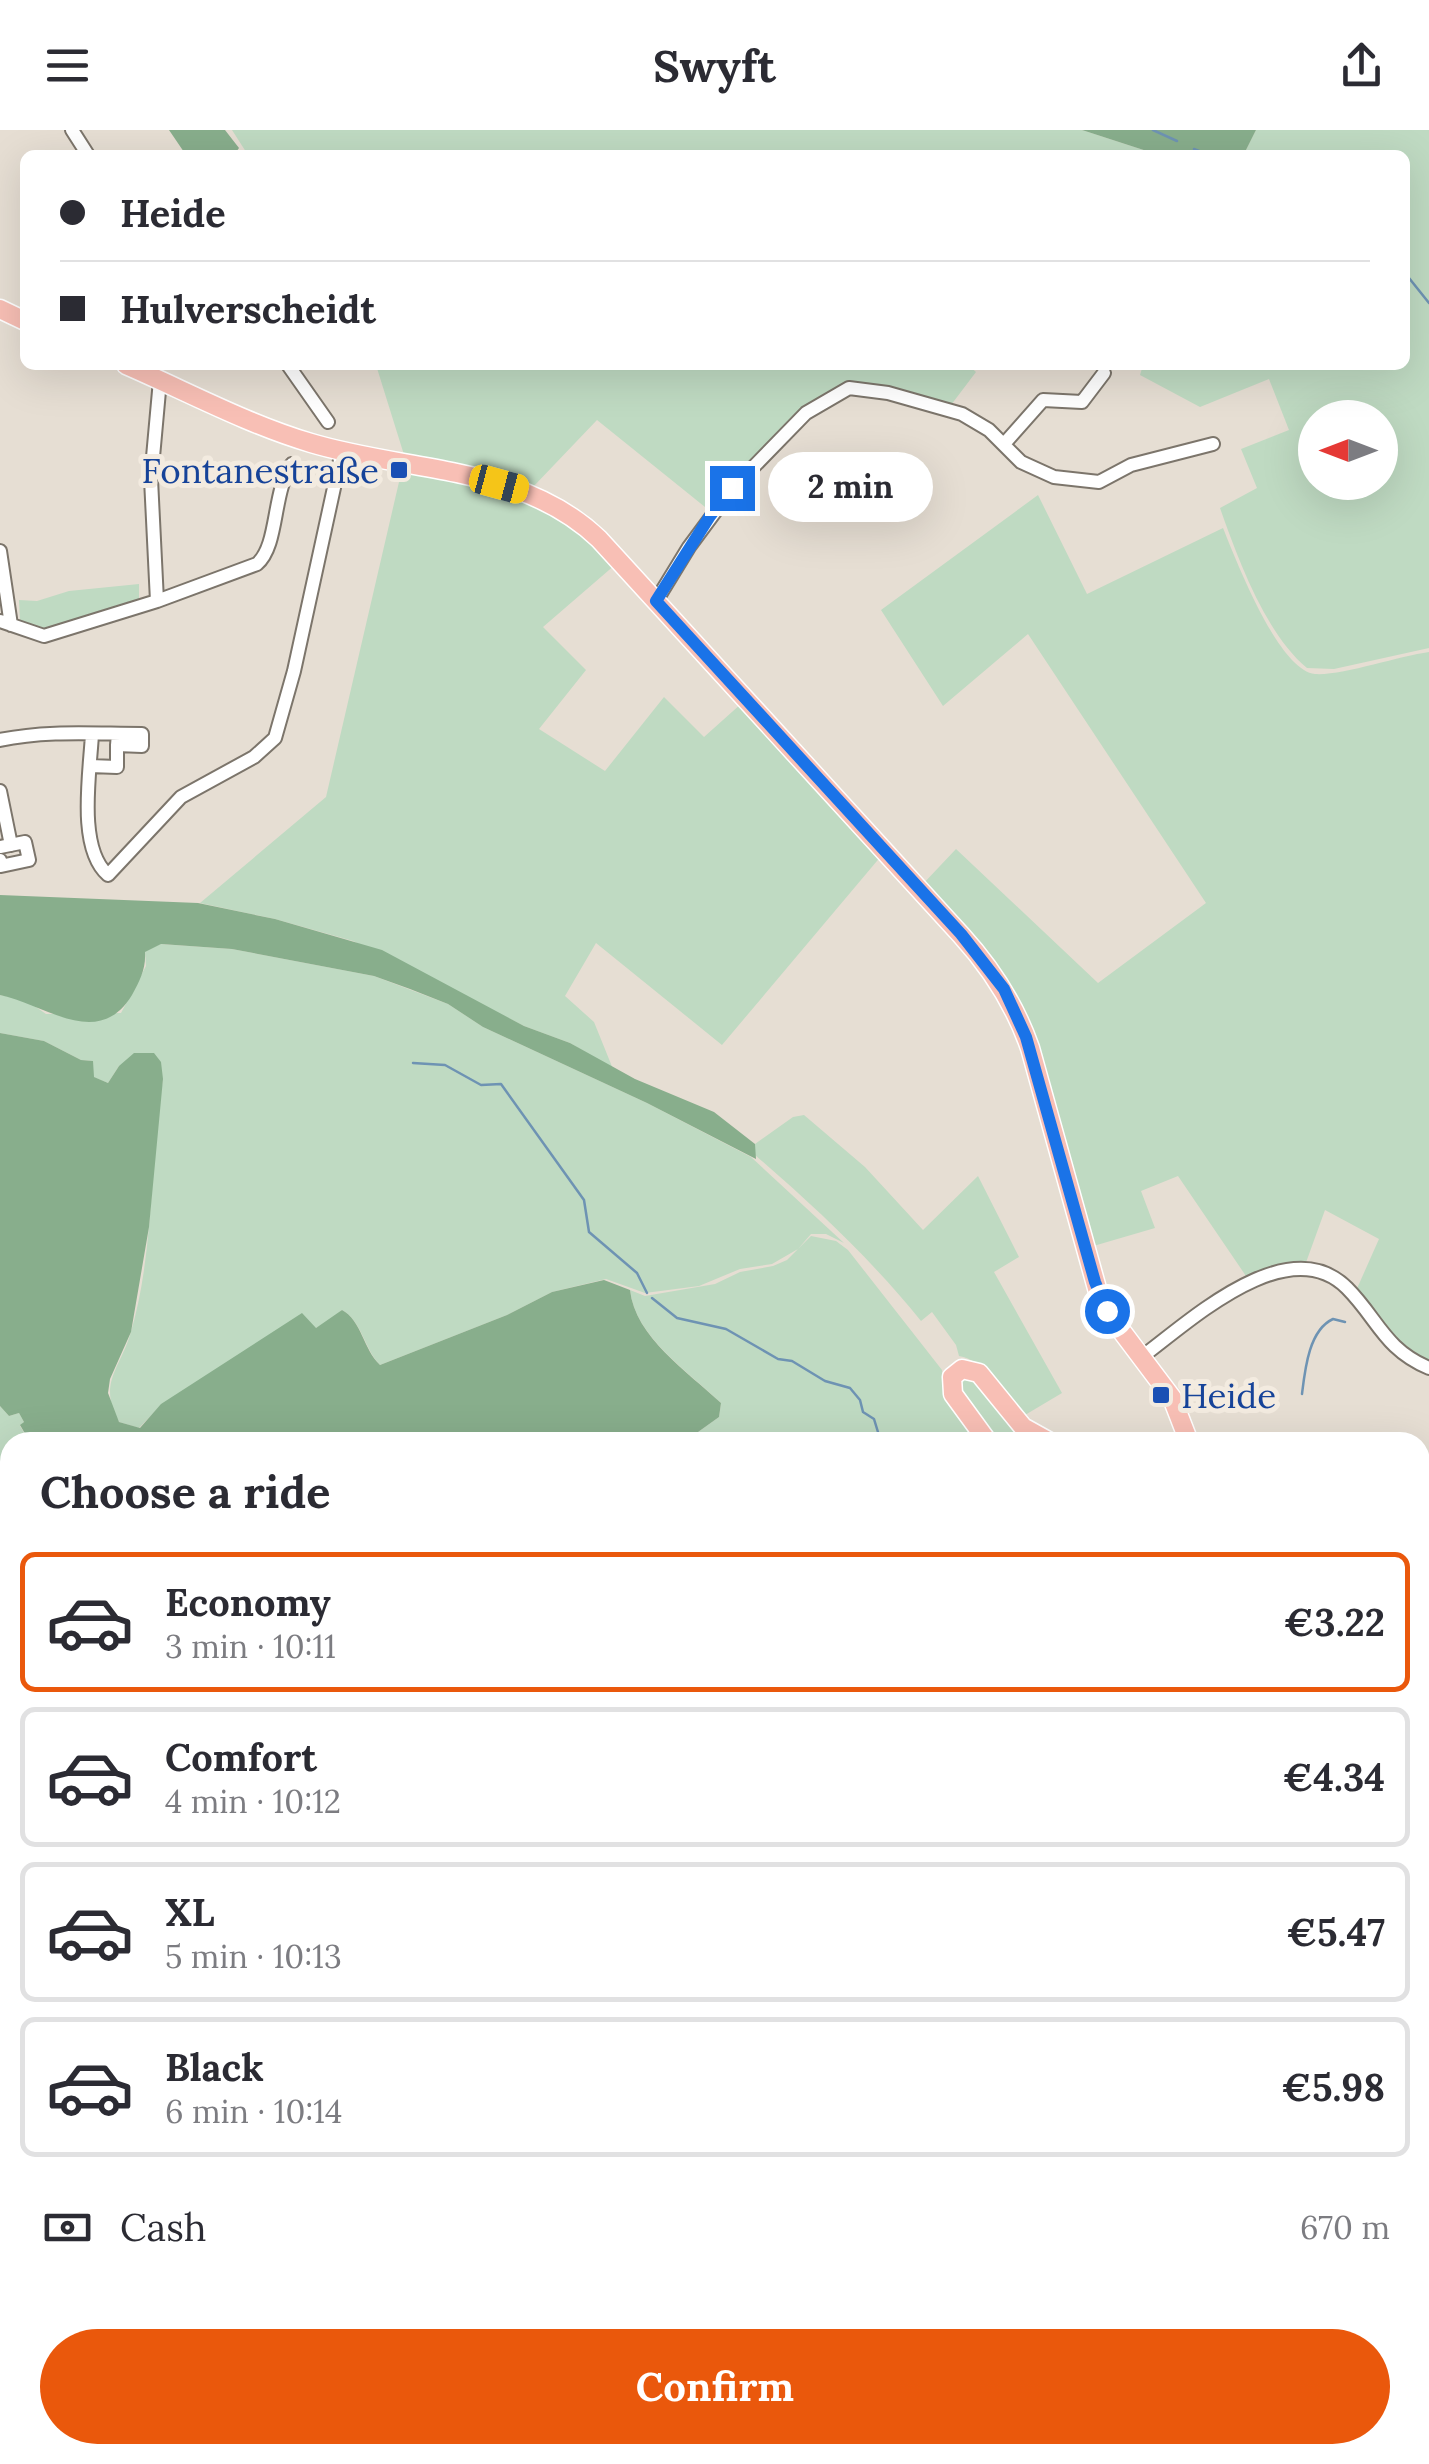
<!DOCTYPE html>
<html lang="en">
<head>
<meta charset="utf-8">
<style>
  :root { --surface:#fff; --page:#f7f7f7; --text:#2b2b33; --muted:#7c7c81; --line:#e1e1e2; --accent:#ea580c }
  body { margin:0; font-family:Lora,serif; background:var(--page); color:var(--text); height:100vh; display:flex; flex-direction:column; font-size:38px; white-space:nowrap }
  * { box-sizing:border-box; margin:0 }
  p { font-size:32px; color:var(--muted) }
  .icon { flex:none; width:55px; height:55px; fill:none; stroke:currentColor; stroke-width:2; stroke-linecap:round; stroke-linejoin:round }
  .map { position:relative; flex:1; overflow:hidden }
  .panel { position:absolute; left:0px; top:1302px; width:1430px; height:1032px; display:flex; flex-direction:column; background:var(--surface); border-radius:30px 30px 0 0; box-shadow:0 10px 40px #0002 }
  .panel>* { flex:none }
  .hud { position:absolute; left:20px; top:20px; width:1390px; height:220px; border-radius:15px; box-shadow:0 10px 40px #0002; display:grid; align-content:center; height:220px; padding:0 40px; background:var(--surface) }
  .needle { width:65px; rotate:270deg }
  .buttons { position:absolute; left:1298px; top:270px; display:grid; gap:20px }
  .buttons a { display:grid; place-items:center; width:100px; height:100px; border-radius:50%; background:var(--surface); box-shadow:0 10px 40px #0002; font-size:50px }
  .end { position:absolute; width:45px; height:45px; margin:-22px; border:12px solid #1a73e8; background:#fff; box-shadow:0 0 0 5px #fff }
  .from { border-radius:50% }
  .bubble { position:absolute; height:70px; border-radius:35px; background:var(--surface); box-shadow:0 10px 40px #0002; font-size:32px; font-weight:700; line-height:70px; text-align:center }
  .car { position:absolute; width:30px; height:60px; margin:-30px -15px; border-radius:12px; box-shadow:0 0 8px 2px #0007; background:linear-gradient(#f5c518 24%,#345 0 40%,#f5c518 0 76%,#345 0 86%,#f5c518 0) }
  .hud b { display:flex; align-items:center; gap:35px; height:95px; font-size:38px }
  .hud b+b { border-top:2px solid var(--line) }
  .hud i { width:25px; height:25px; background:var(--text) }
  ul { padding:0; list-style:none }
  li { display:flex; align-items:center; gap:30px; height:140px; margin:0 20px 15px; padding:0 20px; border:5px solid var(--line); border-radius:15px }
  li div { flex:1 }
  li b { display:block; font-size:38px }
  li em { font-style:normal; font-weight:700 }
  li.current { border-color:var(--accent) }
  li>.icon { width:90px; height:90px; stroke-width:1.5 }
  h2 { padding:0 40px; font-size:45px; line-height:120px }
  .pay { display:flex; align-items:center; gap:25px; height:110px; padding:0 40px; font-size:38px }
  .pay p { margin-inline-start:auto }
  .button { display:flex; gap:20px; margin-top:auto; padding:20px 40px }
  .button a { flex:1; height:115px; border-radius:60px; background:var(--accent); color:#fff; font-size:40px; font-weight:700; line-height:115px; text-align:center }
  header { display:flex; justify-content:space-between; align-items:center; height:130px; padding:0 40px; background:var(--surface); font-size:45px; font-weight:700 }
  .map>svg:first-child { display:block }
  .green { fill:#bfdac2; fill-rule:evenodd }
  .forest { fill:#88ae8c }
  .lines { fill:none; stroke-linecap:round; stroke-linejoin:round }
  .stream { stroke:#6e93b3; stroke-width:2.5 }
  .minor-casing { stroke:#7c756b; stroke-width:16 }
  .major-casing { stroke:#fff; stroke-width:21 }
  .minor { stroke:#fff; stroke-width:12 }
  .major { stroke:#f8bfb5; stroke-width:18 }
  .route { stroke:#1a73e8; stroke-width:12 }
  .transit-dot { fill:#1a4fb4; stroke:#f3ebe0; stroke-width:4 }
  .labels { text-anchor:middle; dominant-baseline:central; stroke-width:10; stroke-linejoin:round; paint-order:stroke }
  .transit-label { font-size:35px; fill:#164399; stroke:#f3ebe0; text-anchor:end }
</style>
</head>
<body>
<header><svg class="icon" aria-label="menu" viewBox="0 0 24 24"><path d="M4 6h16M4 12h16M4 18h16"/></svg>Swyft<svg class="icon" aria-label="share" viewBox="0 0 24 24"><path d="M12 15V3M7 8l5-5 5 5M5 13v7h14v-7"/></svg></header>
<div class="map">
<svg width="1429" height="2334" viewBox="0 0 1429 2334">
  <rect width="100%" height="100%" fill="#e6ded3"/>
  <!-- green -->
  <path class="green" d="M 232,0 L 1082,0 L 1159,25 L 248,25 Z
    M 1256,0 L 1429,0 L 1429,518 L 1334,539 L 1307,538 C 1265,503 1238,429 1220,378 L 1257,358 L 1241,319 L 1289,300 L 1269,249 L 1200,277 L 1140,245 L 1143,235 L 1405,235 L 1405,25 L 1240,25 L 1246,20 ZM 1315,288 L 1380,288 L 1380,352 L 1315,352 Z
    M 376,235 L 968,235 L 976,242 L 951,275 L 844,254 L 710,381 L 597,290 L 533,357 L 405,328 Z
    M 402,339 L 498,360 L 567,390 L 616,434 L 543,497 L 586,540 L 539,599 L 605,641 L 664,567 L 704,607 L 742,573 L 882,725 L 722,915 L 596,813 L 565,866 L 594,892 L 613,939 L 570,913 L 524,896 L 353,811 L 275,789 L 200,773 L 326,667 Z
    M 1038,365 L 1087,464 L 1223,398 C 1236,430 1278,540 1315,544 C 1341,546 1399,526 1429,522 L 1429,1236 L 1415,1229 L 1355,1163 L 1379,1109 L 1325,1080 L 1304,1138 L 1248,1149 L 1178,1046 L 1141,1061 L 1155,1098 L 1090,1117 L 1030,905 L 922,755 L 956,719 L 1098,853 L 1206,773 L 1028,504 L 943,576 L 881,480 Z
    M 139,454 L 139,471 L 49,499 L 35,498 L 20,490 L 19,470 L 37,471 L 69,461 Z
    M 160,814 L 232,819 L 374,846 L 448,874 L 483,897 L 647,973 L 751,1027 L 844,1113 L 826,1104 L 811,1104 L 798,1119 L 772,1134 L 740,1139 L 699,1156 L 645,1163 L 606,1149 L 552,1162 L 507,1185 L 380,1235 C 364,1219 362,1191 342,1180 L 328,1192 L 162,1274 L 139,1298 L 119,1292 C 98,1254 119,1240 130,1205 C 155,1122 149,1033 163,949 L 119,936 L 108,953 L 93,947 L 93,931 L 81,930 L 44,911 L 0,903 L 0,865 L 26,870 L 46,884 L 121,883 L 146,836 L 145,821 Z
    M 804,985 L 865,1037 L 923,1100 L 978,1046 L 1019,1127 L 994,1142 L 1062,1263 L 1020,1288 C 1005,1269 984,1229 959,1226 L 956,1215 L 932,1182 L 921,1191 C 871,1129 815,1077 755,1025 L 755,1014 L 793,987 Z
    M 811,1106 L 836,1111 L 848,1120 L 942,1240 L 944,1262 L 982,1312 L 684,1312 L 719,1287 L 721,1273 C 689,1242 635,1207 630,1160 L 645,1166 L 715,1154 L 740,1142 L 773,1136 L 787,1130 Z
    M 972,1247 L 1040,1312 L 993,1312 L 961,1267 L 958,1251 Z
    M 0,1276 L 9,1286 L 19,1283 L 24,1292 L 20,1296 L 30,1312 L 10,1312 L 10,1350 L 0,1342 Z
    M 1429,1333 L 1429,1594 L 1420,1594 L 1420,1335 Z
    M 1420,1643 L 1429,1643 L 1429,1835 L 1420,1833 Z
    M 0,1688 L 10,1707 L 10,1777 L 0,1763 Z
    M 0,1788 L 10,1797 L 10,2325 L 235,2325 L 225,2334 L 0,2334 Z
    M 1420,1919 L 1429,1922 L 1429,2161 L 1420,2157 Z
    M 301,2325 L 366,2325 L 364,2334 L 296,2334 L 294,2331 Z
    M 687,2325 L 975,2325 L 975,2334 L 699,2334 Z"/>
  <!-- forest -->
  <path class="forest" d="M 169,0 L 225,0 L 239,18 L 234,25 L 186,25 Z
    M 1082,0 L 1256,0 L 1246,20 L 1240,25 L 1159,25 Z
    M 0,765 L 198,773 L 275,789 L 382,820 L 524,896 L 570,913 L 635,949 L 714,982 L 755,1014 L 756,1029 L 647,973 L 483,897 L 448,874 L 410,859 L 374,846 L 232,819 L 161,814 L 145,822 C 146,839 140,850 132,865 C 98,921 45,874 0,865 Z
    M 0,903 L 44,911 L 81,930 L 93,931 L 94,947 L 108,953 L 119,936 L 134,923 L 154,923 L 161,932 L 163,949 L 149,1097 L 131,1202 L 110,1249 L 108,1263 L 119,1292 L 140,1298 L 161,1274 L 302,1183 L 316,1198 L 342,1180 C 362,1191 363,1219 380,1235 L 507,1185 L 552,1162 L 604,1150 L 630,1160 C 635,1207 688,1242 721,1273 L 719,1287 L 684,1312 L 30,1312 L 20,1295 L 24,1292 L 19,1283 L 9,1286 L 0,1276 Z
    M 1420,1594 L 1429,1594 L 1429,1643 L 1420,1643 Z
    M 1420,1833 L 1429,1835 L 1429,1912 L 1420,1908 Z"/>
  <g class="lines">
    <!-- stream -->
    <path class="stream" d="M 1153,0 L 1177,11
      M 1194,19 L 1209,25
      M 1405,143 L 1429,173
      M 413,933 L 445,935 L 481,955 L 501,954 L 584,1070 L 589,1102 L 637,1143 L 647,1163
      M 652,1168 L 677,1188 L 726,1199 L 778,1229 L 792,1231 L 825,1251 L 850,1258 L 860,1270 L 863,1282 L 874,1289 L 881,1312
      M 1302,1264 C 1305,1239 1309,1200 1333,1189 L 1345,1192
      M 1420,1537 L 1429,1543
      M 1420,1968 L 1429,1970"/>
    <!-- minor casing -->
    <g class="minor-casing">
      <path id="minor" d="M 72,0 L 88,25
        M 288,235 L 328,292
        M 1004,314 L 1043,270 L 1082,272 L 1104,243
        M 0,421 L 11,495
        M 157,471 L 151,349 L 160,250
        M 656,471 L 689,417 L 732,359 L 806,283 L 849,258 L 888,263 L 962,284 L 989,300 L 1021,332 L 1054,347 L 1099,352 L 1131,335 L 1213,314
        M 0,491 L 44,506 L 157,471 L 257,434 C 279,415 272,362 292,334
        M 92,604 C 90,643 77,718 108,745 L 181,667 L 254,627 L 275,608 L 294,541 L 342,321
        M 0,610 C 47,600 95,604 142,604 L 142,616 L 117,615 L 118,604
        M 90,636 L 117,637 L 117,615
        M 0,661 L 11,715
        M 0,717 L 25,712 L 29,730 L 1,736 L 0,730
        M 1143,1226 C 1189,1192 1288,1099 1347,1158 C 1378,1189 1384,1219 1429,1238
        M 1420,2284 L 1429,2295
        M 682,2325 L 694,2334
        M 1309,2325 L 1310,2334"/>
    </g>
    <!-- major casing -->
    <g class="major-casing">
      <path id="major" d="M 0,179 L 25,191
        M 126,235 C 186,261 247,294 311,313 C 407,342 522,335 599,409 L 961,805 C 992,839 1015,875 1030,918 L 1098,1162 L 1111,1187 L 1172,1268 L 1189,1312
        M 988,1312 L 953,1264 L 952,1247 L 962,1239 L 979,1243 L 1023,1297 L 1050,1312
        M 0,1782 L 10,1794
        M 1420,1913 L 1429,1917"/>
    </g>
    <!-- minor -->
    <use href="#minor" class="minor"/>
    <!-- major -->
    <use href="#major" class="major"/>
  </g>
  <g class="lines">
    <!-- route -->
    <path class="route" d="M 732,358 L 710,386 L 656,471 L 961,804 L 1004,859 L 1026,907 L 1095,1152 L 1107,1181"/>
  </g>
  <!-- markers -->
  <g class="transit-dot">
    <rect x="389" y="330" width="20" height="20" rx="5"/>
    <rect x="1151" y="1255" width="20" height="20" rx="5"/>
  </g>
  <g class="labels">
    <!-- transit labels -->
    <g class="transit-label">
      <text x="379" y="340">Fontanestraße</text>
      <text x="1181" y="1265" text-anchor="start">Heide</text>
    </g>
  </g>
</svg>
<div class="buttons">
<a><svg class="needle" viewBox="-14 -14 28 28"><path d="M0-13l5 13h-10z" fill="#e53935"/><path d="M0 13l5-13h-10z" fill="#7c7c81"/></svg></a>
</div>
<i class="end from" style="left:1107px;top:1181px"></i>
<i class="end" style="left:732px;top:358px"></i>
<div class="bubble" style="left:768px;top:322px;width:165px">2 min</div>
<i class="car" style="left:499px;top:354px;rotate:105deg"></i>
<div class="hud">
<b><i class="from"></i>Heide</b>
<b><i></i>Hulverscheidt</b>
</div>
<section class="panel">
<h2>Choose a ride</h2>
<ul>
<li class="current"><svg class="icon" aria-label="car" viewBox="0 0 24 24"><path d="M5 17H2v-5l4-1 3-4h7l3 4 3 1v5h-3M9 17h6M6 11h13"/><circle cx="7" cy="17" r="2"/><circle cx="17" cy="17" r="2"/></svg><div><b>Economy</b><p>3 min · 10:11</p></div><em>€3.22</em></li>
<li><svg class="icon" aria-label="car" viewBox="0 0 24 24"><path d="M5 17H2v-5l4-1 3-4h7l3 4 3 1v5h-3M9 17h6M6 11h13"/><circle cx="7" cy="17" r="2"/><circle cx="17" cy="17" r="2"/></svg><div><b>Comfort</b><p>4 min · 10:12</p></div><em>€4.34</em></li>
<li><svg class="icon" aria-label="car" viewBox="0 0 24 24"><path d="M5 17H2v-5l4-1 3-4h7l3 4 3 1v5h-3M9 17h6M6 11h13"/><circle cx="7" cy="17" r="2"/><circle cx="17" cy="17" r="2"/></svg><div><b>XL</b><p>5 min · 10:13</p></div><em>€5.47</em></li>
<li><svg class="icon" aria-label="car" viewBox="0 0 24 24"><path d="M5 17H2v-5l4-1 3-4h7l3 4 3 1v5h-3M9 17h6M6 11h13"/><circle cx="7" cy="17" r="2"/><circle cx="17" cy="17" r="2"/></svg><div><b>Black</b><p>6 min · 10:14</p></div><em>€5.98</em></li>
</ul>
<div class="pay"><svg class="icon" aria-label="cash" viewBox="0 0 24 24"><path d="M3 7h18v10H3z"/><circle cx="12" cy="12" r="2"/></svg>Cash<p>670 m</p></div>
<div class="button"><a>Confirm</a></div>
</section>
</div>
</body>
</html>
